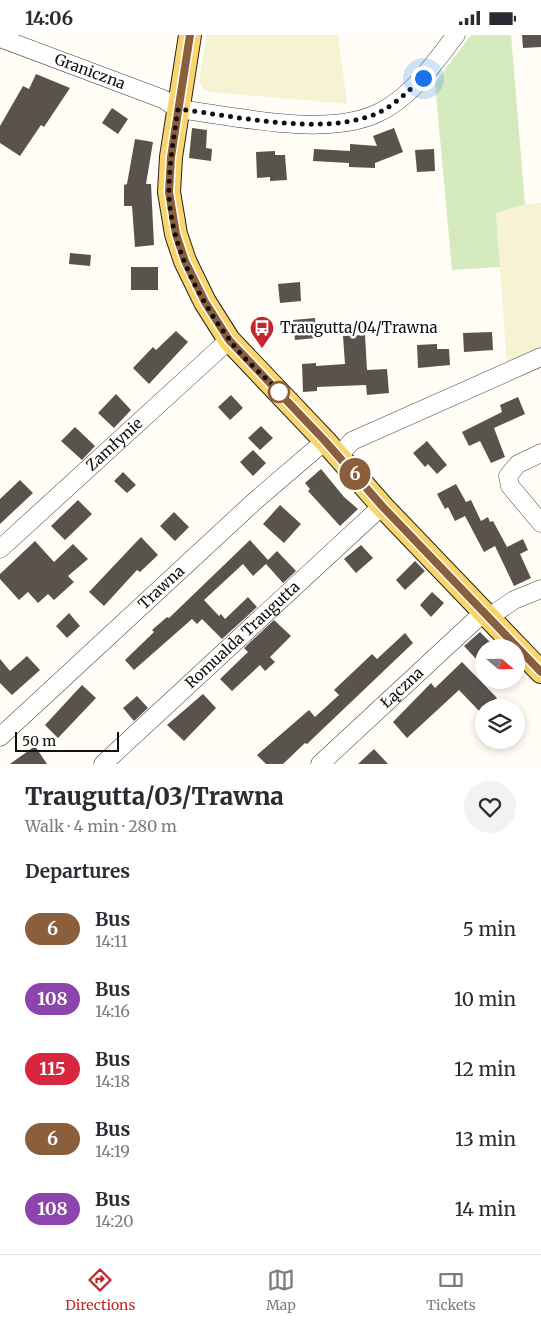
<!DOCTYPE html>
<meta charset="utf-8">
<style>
body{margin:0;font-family:Merriweather,serif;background:#f2f2f3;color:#2b2b33;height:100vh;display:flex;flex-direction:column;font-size:19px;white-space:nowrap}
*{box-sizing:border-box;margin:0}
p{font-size:16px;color:#7c7c81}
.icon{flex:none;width:28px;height:28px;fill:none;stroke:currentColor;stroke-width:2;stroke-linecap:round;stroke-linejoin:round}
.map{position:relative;height:729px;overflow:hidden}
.panel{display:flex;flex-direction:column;background:#fff;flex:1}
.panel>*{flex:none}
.badge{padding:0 10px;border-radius:16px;font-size:18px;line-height:32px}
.needle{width:32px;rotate:110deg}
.controls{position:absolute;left:475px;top:604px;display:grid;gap:10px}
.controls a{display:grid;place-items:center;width:50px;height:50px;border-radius:50%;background:#fff;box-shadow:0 2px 8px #0003;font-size:25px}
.scale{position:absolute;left:15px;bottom:12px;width:104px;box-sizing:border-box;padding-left:5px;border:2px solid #111;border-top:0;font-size:14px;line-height:18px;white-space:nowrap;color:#111;-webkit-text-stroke:4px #fff;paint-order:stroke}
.you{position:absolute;width:25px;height:25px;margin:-12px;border:4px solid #fff;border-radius:50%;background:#1a73e8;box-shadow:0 0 0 8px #1a73e833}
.map>.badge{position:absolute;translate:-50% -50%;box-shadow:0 0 0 2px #fff}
h2{padding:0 25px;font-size:19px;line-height:45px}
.round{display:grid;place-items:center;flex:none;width:52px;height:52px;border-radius:26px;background:#f2f2f3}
.overview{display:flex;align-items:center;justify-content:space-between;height:85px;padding:0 25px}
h1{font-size:24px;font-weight:800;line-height:38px}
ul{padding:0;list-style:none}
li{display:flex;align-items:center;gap:15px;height:70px;padding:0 25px}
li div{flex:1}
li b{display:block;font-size:19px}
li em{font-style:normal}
li .badge{min-width:55px;font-weight:700;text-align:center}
.status{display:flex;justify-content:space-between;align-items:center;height:35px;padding:0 25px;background:#fff;direction:ltr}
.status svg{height:14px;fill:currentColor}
.tabs{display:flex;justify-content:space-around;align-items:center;height:70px;border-top:1px solid #e1e1e2;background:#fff;font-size:14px;color:#7c7c81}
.tabs a{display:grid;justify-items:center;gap:2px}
.tabs .selected{color:#c4262e}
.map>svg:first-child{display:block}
</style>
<div class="status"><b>14:06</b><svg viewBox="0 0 49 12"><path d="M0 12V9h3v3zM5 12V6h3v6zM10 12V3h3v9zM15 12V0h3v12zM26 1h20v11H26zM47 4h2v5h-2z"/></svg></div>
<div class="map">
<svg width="541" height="729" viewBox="0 0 541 729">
<rect width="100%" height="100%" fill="#fffdf5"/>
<path fill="#f6f3d4" d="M207,0h131l9,69 -136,-12 -8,-3 -4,-9z
M541,168v148l-34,15 -11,-153 29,-9z"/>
<path fill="#d5ebbd" d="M471,0h40l14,169 -29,9 4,54 -48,3 -17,-187z"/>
<path fill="#5a524d" d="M522,0h19v12l-18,1z
M36,39l34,14 -26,39 -3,-2 -21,31 -20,-13v-17l23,-40 6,3z
M112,73l16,11 -10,15 -16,-11z
M192,93l15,2 -1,18 6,1 -1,12 -22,-3z
M394,93l9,24 -28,11v5l-26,-1v-4l-36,-2 1,-12 36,2v-7l27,2 -4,-10z
M135,104l18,3 -7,42h5l3,61 -19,2 -3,-41h-8v-21l3,-1z
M434,114l1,22 -18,1 -2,-22z
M275,116v4h10l2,25 -17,1v-4l-13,1 -1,-26z
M70,218l21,2 -1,11 -21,-2z
M131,232h27v23h-27z
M300,247l1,19 -21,2 -2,-19z
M315,283l1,20 -21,2 -2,-20z
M176,296l12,11 -39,42 -16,-16 20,-21 3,3z
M492,297l1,18 -29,2 -1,-19z
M365,300l2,35 20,-1 2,24 -22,2 -1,-10 -49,2v4l-14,1 -1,-28 14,-1v3l29,-2 -2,-28z
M437,309v5h12l1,16 -32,3 -1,-23z
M116,359l15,16 -17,18 -16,-15z
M231,360l12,13 -13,12 -12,-13z
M518,362l7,17 -31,14 11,29 -14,6 -11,-22 -11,5 -7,-14 40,-20 -2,-7z
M261,391l12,12 -13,12 -12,-12z
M75,392l20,19 -13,14 -21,-19z
M427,406l20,24 -10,9 -9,-10 -3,3 -12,-14z
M253,415l13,13 -13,13 -13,-14z
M321,434l23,28 14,12 -18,17 -32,-35 2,-2 -5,-6z
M123,437l13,13 -9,8 -13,-12z
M20,445l13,13 -33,31v-25z
M456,449l10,18 5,-2 10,21 7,-4 2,5 3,-1 14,26 16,-8 5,11 -8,4 11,24 -17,8 -19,-40 -11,6 -19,-36 -10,5 -7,-14 -3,2 -8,-15z
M78,465l14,14 -27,26 -14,-14z
M280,470l21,19 -17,19 -21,-19z
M174,477l15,15 -14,14 -15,-15z
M141,502l17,18 -18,17 -3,-2 -33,36 -15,-14z
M250,505l18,20 9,-9 19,20 -13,12 -17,-19 -13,12 -10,-12 -39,36 15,16 2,-2 4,5 23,-22 9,10 -35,32 -20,-20 -5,5 -5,-5 -58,51 -9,-10 29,-28 -2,-2 15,-13 2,1z
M35,506l19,21 19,-18 15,15 -20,17 6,6 -20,18 -6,-6 -10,9 -10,-11 -9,8 -19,-21v-5z
M361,510l12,13 -17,15 -12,-14z
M415,526l10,10 -20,19 -9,-10z
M432,557l12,11 -13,14 -11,-12z
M69,578l11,13 -13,12 -11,-12z
M274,585l17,16 -21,21 5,5 -10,9 -5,-6 -28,26 -12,-12 28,-27 -4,-4z
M480,597l15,15h-11v8l-6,6 -14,-15z
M405,598l8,10 -106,101 -2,-1 -22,21h-17l-9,-9 52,-45 6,7 24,-22 -5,-5 38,-36 5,5z
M27,621l13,14 -28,25 -12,-12v-24l10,12z
M462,627l35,36 -10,9h-3l-3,6 -22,-23 -52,48 -14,-16 38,-39 4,5z
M82,650l14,13 -38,40 -13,-13z
M203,659l13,14 -32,33 -17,-16z
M137,661l11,12 -14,13 -11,-13z
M35,711l12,18h-37z
M374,714l14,15h-30z"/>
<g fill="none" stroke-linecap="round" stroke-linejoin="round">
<defs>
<g id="minor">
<path id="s1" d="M0,3l163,61 15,10c57,7 148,29 200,4 34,-16 56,-50 78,-78"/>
<path d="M541,418l-23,11 -10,12 2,10 31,37"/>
<path d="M339,421l13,-15 189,-84"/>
<path id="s2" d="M0,514l229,-209"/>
<path d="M489,582l25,-17 27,-11"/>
<path id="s3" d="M0,702l256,-237 69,-59"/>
<path id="s4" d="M103,729l279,-258"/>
<path id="s5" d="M320,729l164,-152"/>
</g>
<path id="major" d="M190,0l-19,122 -2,35 7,42 9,27 20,41 24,38 96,101 57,65 159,166"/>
</defs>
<use href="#minor" stroke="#444" stroke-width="19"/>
<use href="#major" stroke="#222" stroke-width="24"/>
<use href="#minor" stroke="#fff" stroke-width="18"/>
<use href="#major" stroke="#f9d66b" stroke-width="22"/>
</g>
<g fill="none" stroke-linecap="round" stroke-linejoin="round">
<defs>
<path id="line" d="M190,0l-19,122 -2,35 7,42 9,27 20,41 24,38 96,101 57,65 159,166"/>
</defs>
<use href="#line" stroke="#fff" stroke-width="11"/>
<use href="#line" stroke="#8b5e3c" stroke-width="8"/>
<path stroke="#111" stroke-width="5" stroke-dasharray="0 9" d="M279,357l3,2c-18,-18 -39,-35 -53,-55 -31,-41 -59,-95 -60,-147 0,-28 5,-55 9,-83 58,7 146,28 200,4 17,-8 31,-23 45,-35"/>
</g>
<defs>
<symbol id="bus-pin" viewBox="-11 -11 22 30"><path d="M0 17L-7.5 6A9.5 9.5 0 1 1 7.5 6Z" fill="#c4262e" stroke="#fff"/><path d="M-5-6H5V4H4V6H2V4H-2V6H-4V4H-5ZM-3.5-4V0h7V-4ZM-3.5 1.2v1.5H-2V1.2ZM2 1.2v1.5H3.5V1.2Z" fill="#fff"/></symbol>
</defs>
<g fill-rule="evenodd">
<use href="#bus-pin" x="248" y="279" width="28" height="38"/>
</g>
<circle fill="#fff" stroke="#8b5e3c" stroke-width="2.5" cx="279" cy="357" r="10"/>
<g text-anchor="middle" stroke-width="5" stroke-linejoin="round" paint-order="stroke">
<g font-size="15" fill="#111" stroke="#fff">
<text dy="5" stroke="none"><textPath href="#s1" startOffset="96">Graniczna</textPath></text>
<text dy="5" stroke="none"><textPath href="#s2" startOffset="155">Zamłynie</textPath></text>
<text dy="5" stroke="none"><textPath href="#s3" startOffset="220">Trawna</textPath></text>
<text dy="5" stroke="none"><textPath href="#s4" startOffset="190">Romualda Traugutta</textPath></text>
<text dy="5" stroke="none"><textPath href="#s5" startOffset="112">Łączna</textPath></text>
</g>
<g font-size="15" fill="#111" stroke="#fff" text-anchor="start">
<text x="280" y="298">Traugutta/04/Trawna</text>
</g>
</g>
</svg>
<div class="controls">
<a><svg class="needle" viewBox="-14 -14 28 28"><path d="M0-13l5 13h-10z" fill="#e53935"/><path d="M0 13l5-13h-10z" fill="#7c7c81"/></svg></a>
<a><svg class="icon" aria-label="layers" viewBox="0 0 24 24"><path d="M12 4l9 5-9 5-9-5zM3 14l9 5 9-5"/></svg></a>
</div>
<div class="scale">50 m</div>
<div class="you" style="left:423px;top:43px"></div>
<b class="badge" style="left:355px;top:439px;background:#8b5e3c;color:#fff">6</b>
</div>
<section class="panel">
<div class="overview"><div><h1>Traugutta/03/Trawna</h1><p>Walk · 4 min · 280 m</p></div><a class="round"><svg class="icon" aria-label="heart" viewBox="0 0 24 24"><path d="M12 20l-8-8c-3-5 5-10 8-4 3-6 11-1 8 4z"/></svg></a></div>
<h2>Departures</h2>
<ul>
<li><span class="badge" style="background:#8b5e3c;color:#fff">6</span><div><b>Bus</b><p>14:11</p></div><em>5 min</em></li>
<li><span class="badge" style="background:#8e44ad;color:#fff">108</span><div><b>Bus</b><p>14:16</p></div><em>10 min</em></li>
<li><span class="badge" style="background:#d7263d;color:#fff">115</span><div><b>Bus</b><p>14:18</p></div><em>12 min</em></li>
<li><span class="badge" style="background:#8b5e3c;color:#fff">6</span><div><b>Bus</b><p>14:19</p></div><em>13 min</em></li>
<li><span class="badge" style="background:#8e44ad;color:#fff">108</span><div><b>Bus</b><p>14:20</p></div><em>14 min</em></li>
</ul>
</section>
<nav class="tabs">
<a class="selected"><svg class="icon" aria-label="directions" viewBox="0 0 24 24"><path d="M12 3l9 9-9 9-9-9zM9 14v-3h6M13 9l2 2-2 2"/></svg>Directions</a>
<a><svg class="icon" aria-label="map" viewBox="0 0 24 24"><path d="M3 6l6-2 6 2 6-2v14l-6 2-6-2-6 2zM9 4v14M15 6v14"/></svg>Map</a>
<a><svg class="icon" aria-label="tickets" viewBox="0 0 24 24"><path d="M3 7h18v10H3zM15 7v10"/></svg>Tickets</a>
</nav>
